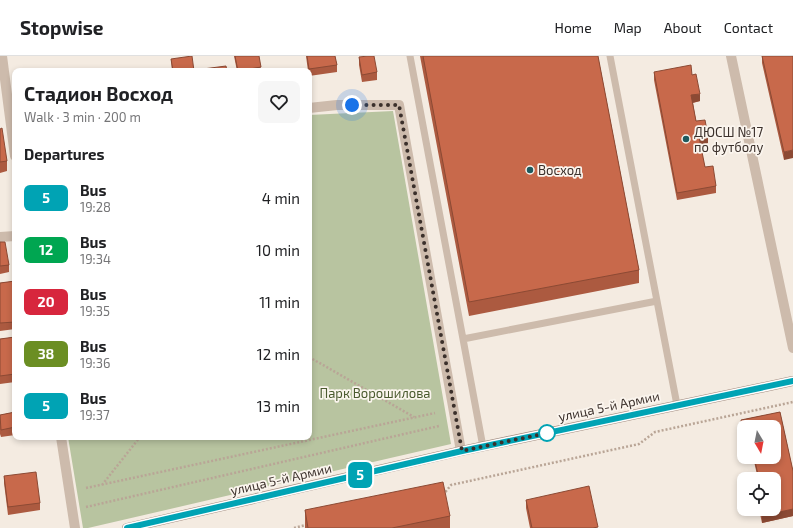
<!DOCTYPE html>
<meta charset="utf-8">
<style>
body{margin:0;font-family:"Exo 2",sans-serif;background:#f6f6f6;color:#202124;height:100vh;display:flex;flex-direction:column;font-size:15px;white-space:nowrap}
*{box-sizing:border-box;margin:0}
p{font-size:13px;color:#757577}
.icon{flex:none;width:22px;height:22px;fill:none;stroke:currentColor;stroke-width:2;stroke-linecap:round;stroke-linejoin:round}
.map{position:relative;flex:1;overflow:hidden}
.panel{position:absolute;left:12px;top:12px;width:300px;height:372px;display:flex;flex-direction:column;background:#fff;border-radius:8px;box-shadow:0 2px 6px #0003}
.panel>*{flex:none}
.badge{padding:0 8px;border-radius:6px;font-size:14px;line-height:26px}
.needle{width:26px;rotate:170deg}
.controls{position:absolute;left:737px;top:364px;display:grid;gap:8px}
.controls a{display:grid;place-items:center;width:44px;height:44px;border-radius:8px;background:#fff;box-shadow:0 2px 6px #0003;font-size:20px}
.you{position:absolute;width:20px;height:20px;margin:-10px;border:3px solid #fff;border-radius:50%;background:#1a73e8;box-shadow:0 0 0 6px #1a73e833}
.map>.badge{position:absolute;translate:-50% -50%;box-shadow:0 0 0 2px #fff}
h2{padding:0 12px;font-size:15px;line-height:36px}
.round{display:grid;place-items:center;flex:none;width:42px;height:42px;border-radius:8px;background:#f6f6f6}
.overview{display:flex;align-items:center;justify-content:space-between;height:68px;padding:0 12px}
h1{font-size:19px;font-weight:700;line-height:30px}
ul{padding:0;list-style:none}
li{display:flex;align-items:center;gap:12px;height:52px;padding:0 12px}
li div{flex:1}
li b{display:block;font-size:15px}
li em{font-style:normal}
li .badge{min-width:44px;font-weight:700;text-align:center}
header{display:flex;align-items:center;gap:24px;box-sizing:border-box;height:56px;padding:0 20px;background:#fff;border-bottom:1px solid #e0e0e0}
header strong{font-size:19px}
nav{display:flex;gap:22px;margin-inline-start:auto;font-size:14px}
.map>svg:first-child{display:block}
</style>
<header>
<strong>Stopwise</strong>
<nav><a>Home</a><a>Map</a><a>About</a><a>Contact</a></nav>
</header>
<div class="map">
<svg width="793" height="472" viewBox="0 0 793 472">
<rect width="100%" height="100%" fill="#f4ebe1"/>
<path fill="#b8c4a0" d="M393,55l58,333 -363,84h-5l-15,-91h241v-322z"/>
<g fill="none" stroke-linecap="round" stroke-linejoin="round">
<path stroke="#b9a596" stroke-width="2.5" stroke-dasharray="2 2" stroke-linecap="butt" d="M309,301l105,60
M102,429l38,-48
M86,432l349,-75
M443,439l8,-10 188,-41 16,-12 138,-30
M86,451l353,-81
M294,472l12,-3"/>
<path stroke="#cdbbac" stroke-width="7" d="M410,0l53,283
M610,0l47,245
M483,391l-20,-108 194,-38 20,104"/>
<path stroke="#cdbbac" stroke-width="10" d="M2,0l13,100
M731,0l62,292
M309,52l28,-3h62l62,346
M0,181l15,-1
M61,381l14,91"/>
<path stroke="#a18a7d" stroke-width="10" d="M127,472l334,-77 332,-70"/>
</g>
<path fill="#ac5a40" d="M234,0h25l2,15h-24z
M306,0h29l2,9v7l-28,4v-5h-1z
M420,0h178l41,214v13l-170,33z
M762,0h31l-9,104 -22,-97z
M359,1l18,15v8l-15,2 -3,-17z
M171,3l23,12h-22z
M654,16l38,3 8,26 -7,2 3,18 12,22 -8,2 5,22 11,19v7l-39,7 -23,-120z
M0,73l7,32v10l-7,2z
M0,186l9,23v7l-9,2z
M15,225v48l-15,2v-48z
M15,281v45l-15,2v-45z
M15,356v23l-14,2 -1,-3v-19z
M780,356l13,59v45l-31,7 -3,-14h15v-30h-16l-5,-22h21v-30h-30v16l-3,-16v-7z
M4,420l36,27v7l-32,5 -4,-32z
M526,444l72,28h-68l-4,-20z
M305,454l145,6v12h-145z"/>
<path fill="#8c4a34" d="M700,38v7l-9,2v-8z
M708,80v7l-9,2v-8z
M793,94v8l-9,2v-8z
M793,453v7l-31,7v-7z"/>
<path fill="#c8694b" stroke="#8c4a34" d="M192,0l2,15h-21l-2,-12z
M235,0h24l2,11 -23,4z
M307,0h28l2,9 -28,4z
M368,0h6l3,16 -15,3 -3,-18z
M423,0h175l41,214 -170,32z
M762,0h31v94l-9,2z
M691,9l1,10 4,-1 4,20 -9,1 5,26 9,-1 3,16 -9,1 6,30 8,-1 3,20 -39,7 -23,-121z
M226,10l1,5h-24v-2z
M2,72l5,33 -7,1v-33z
M0,186h5l4,23 -9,1z
M15,225v41l-15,1v-40z
M15,281v37l-15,2v-37z
M15,356v15l-14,3 -1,-15z
M780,356l13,59v38l-31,7 -2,-7h14v-30h-15l-5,-22h20v-30h-30v8l-3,-15z
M36,416l4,31 -32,4 -4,-31z
M443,426l7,34 -58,12h-84l-3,-18z
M589,430l9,41 -5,1h-61l-6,-28z"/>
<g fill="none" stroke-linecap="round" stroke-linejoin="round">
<defs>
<path id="line" d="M127,472l335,-77 331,-70"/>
</defs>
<use href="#line" stroke="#fff" stroke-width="9"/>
<use href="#line" stroke="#00a3b4" stroke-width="6"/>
<path stroke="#3b302b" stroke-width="4" stroke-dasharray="0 7.2" d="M352,49h47l63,346 85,-18"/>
</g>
<g fill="#1f5a5e" stroke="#fbf5ee" stroke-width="1.5">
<circle cx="686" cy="83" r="4"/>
<circle cx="530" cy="114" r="4"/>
</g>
<circle fill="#fff" stroke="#00a3b4" stroke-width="2" cx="547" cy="377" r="8"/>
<g text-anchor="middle" stroke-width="3.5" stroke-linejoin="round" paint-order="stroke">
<g font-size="13" fill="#3b302b" stroke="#fbf5ee" text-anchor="start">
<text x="694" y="81">ДЮСШ №17<tspan x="694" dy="15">по футболу</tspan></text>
<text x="538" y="119">Восход</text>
</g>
<g font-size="13" fill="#4a5a2e" stroke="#fbf5ee">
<text x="375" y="342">Парк Ворошилова</text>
</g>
<g font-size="13" fill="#3b302b" stroke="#fbf5ee">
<text transform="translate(609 350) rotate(-12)" y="5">улица 5-й Армии</text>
<text transform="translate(281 423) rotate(-13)" y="5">улица 5-й Армии</text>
</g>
</g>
</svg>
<div class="controls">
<a><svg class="needle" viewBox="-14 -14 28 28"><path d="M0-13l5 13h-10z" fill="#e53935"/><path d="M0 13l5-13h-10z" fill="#757577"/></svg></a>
<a><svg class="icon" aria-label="locate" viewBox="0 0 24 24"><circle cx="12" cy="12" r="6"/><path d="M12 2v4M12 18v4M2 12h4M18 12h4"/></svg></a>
</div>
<div class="you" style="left:352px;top:49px"></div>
<b class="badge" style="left:360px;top:419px;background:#00a3b4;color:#fff">5</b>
<section class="panel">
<div class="overview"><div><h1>Стадион Восход</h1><p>Walk · 3 min · 200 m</p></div><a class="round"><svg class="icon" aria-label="heart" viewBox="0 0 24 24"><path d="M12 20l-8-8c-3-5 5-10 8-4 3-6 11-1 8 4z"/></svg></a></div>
<h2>Departures</h2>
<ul>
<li><span class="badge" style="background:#00a3b4;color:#fff">5</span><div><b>Bus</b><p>19:28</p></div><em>4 min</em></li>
<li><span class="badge" style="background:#00a651;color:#fff">12</span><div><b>Bus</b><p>19:34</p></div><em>10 min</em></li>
<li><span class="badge" style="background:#d7263d;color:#fff">20</span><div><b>Bus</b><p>19:35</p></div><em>11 min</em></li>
<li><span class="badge" style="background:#6b8e23;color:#fff">38</span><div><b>Bus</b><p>19:36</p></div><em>12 min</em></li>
<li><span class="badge" style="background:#00a3b4;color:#fff">5</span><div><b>Bus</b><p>19:37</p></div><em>13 min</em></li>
</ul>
</section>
</div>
